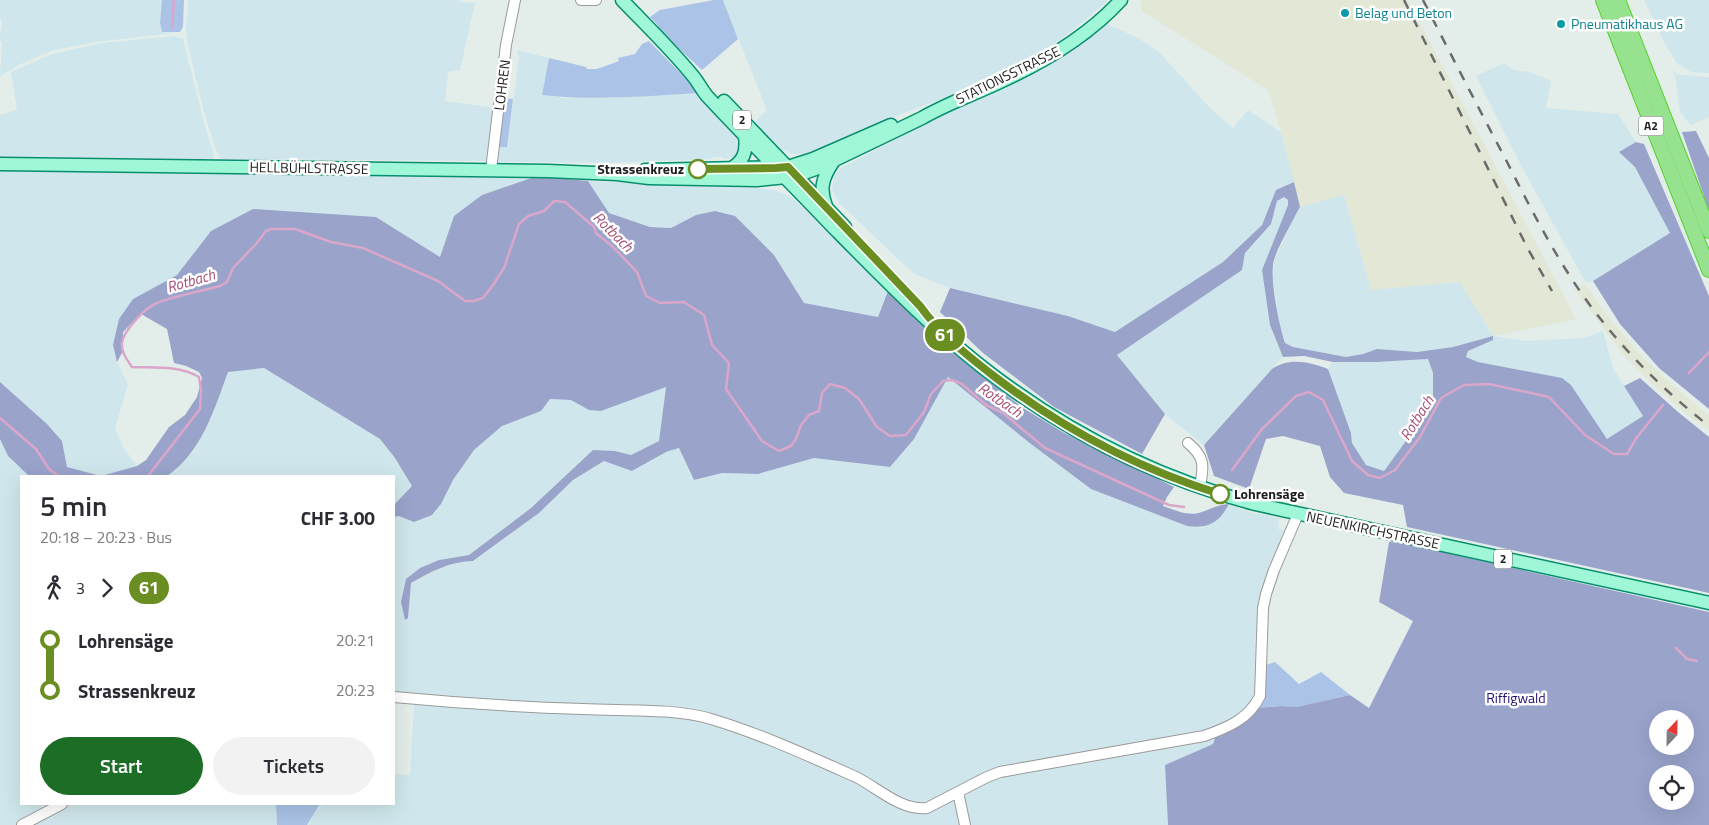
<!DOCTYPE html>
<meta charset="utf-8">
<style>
body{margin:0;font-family:"Titillium Web",sans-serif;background:#f2f2f3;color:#2b2b33;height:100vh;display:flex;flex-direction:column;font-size:19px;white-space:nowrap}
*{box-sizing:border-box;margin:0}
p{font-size:16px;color:#7c7c81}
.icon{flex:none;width:28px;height:28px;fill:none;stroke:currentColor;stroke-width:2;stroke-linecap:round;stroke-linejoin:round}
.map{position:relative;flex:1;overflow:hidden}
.panel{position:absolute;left:20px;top:475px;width:375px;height:330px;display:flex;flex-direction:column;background:#fff;border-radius:0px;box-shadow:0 5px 20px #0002}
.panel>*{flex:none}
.badge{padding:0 10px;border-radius:16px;font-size:18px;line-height:32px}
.needle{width:32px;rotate:22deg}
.buttons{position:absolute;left:1649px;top:710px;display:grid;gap:10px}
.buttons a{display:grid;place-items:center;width:45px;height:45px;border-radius:50%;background:#fff;box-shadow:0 5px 20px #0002;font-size:25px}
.map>.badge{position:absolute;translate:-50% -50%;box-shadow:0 0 0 2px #fff}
.legs{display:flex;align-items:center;gap:8px;height:55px;padding:0 20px;font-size:16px}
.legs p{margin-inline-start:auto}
.summary{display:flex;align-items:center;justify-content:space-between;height:85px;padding:0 20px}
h1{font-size:28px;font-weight:600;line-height:38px}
.cta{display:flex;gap:10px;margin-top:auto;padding:10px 20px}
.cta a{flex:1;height:58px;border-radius:30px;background:#1c6e27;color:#fff;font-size:20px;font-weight:600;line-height:58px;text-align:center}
.cta a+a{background:#f2f2f3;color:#2b2b33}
ul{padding:0 20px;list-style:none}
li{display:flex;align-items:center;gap:18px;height:50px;font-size:19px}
li i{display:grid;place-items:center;width:8px;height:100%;margin:0 6px;background:currentColor}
li i::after{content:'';width:12px;height:12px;margin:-6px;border:4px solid;border-radius:50%;background:#fff}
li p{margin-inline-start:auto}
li:first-child i{background:linear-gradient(#0000 50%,currentColor 0)}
li:last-child i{background:linear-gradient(currentColor 50%,#0000 0)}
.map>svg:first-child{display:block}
</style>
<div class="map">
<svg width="1709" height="825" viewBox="0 0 1709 825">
<rect width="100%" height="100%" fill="#e3eeeb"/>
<path fill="#e2e7d6" d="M1140,0h268l168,319 -83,17 -33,-54 -89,8 -27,-95 -44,12 -19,-75 -13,-42 -126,-79z
M1585,284l24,34 29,34 33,32 38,32v14l-23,-16 -36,-32 -28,-29 -48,-64z"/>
<path fill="#cfe7ec" d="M0,0h162l-2,23 2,9 11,1 -77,9 -42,8 -33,14 -21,12 2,-34 -2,-1v-6l2,-15 -2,-1z
M188,0h271v2l16,1 -15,67 -12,2 -3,29 51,7 -8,53 -267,-2 -6,-11 -11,-36 -16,-66 -2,-16z
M723,0h385l-22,20 -26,20 -30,19 -78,36 -72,27 -75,32h-14l-11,-6 -26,-26 13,-12z
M1644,0h65v73l-18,-1 -15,-10 -12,-20z
M1107,24l31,14 20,13 52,57 23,20 15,-18 33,22 13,50 -18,8 -14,35 -39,37 -108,70 -47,-16 -118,-28 -36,-14 -74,-70 -8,-14 2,-14 7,-8 88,-46 116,-54 31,-20z
M174,36l9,3 21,84 10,31 -1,5 -213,-2v-42l17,-5 -6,-38 41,-18 50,-11z
M517,50l32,8 -7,37 23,3h37l98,-5 41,46 -2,14 -8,5 -8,1v-2h-10l-1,2 -101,4 -112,-1 -2,-3v-12h10l12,-89z
M1504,63l10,7 16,2 21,9 -5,27 72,6 18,28 -16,10 15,15 36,66 -78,48 -7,2 -62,-112 -48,-95z
M1671,66l3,6 5,3 30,2v40l-18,8 -11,-13 -4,-31z
M0,169l537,7 -55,19 -42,62 -64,-40 -165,14 -34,44 -44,24 -20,46 4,17 11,22 -13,45 8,18 14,19 -36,10 -34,-9 -5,-26 -15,-17 -47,-42z
M588,181l170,7 19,3 12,5 10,8 89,87 -10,26 -74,-14 -30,-48 -78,-40 -25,13 -21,-1 -41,-14z
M1344,195l27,95 89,-8 33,54 33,5 58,-3 19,-7 10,37 30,48 -36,24 -36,-55 -93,-23 -12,-5 2,-6 25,-11v-3l-39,10 -37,5 -40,-3 -14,5 -17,3 -53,-10 -8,-4 -6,-18 -6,-48 1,-16 22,-47 4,-7z
M1283,197l5,3v5l-26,65 8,55 13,32 -79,88 -39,-31 -48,-59 125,-85 3,-17 26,-29 6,-23z
M1428,359l5,14v31l-49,67 -18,-6 -14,-22 -1,-10 -23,-64 5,-7h43z
M264,368l116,71 15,19 18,28 -19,19v-29h-227l26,-24 20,-38 15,-42z
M948,377l83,67 60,45 96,37 14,2 11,-4 14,-14 3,-6 20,8 30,6 -1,11 8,1 -22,57 2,2 -5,28 -2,70 -3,14 -8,11 -31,18 -16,5 -157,27 -2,4 128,-21 33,-7 14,-5 -4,11 -48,21 3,60h-859l5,-11 9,-10h71v-30l16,1 4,-70 3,-5 251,15 40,6 36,11 80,33 50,25 33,18 7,3 14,-1 -1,-3h-10l-7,-1 -51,-28 -88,-40 -62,-20 -19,-4 -39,-4 -83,-3 -174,-12v-178l5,-1 15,6 18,-7 9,-11 12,-24 21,-30 28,-24 39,-15 9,-12 21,1 18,10 12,1 65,-25 -7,55 -28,14 -16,-4 -22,-1 -62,58 -62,47 -30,5 -19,8 -14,11 -5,23 4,17 3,-1 3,-35 32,-16 21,-6h10l65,-48 34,-33 31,-19 29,10 33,-19 13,-4 15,32 28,-7 36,1 56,-16 76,9 24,-28z
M0,439l8,17 21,20h-8v328h38l-41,21h-18z
M65,804h211l1,21h-252z"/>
<path fill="#abc3e6" d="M162,0h22l-1,27 -3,5h-18l-2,-9z
M714,0h9l15,39 -36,31 -42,-39 -3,-7 -7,-7 10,-7z
M649,41l51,52c-53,3 -106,8 -158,2l7,-37 37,9 1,2h10l22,-8 -1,-3 17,-4 7,-10z
M503,98l10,1 -6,48h-10z
M1275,662l24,22 22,-12 29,23 -54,12 -15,-1 -24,2 6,-42z
M276,804h44l-13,21h-30z"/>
<path fill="#9aa4cb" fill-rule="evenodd" d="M1696,131l13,27v53l-27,-79z
M1636,142l8,2 65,152v113l-50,-41 -39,-44 -27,-43 77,-48 -35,-66 -16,-15z
M537,176l51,5 21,32 41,14 21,1 25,-13 19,-4 20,5 39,39 30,48 74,14 10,-26 38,36 13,15 84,66 43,26 108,53 -7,10 -4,9c12,4 26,11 39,6 10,-4 16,-7 27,-8 -10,19 -21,25 -42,22l-96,-37 -60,-45 -83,-67 -34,62 -24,28 -76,-9 -56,16 -36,-1 -28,7 -15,-32 -13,4 -34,19 -28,-10 -31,19 -34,33 -66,48c-22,0 -43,11 -62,22l-3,35 -3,2 -4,-18 5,-23 14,-11 19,-8 30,-5 62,-47 62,-58 22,1 16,4 28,-14 7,-54 -65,24 -12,-1 -18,-10 -21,-1 -9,12 -39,15 -28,24 -21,30 -12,24 -9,11 -18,7 -15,-6 -5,1v-12l18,-19 -17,-28 -15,-19 -116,-71 -36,4c-14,38 -26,80 -61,104h-138l-21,-20 -8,-17v-57l47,42 15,17 5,26 34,9 36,-10 9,-6 23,-33 16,-12 12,-18 5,-19 -3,-6 -13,-6 -12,-3 -7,-34 -26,-15 -18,18v19l-6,11 -4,-17 6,-26 14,-20 44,-24 34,-44 42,-22 123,8 64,40 14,-41 28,-21z
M1294,182l6,25 -4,7c-7,15 -17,30 -22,46 -5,17 5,65 11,83l8,4 53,10 17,-3 14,-5 40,3 36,-5 40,-11v4l-25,11 -2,6 12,5 84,16 9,7 36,54 36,-23 -19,-30 16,-8 38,34 31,25v156l-302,-66 -4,-22 -59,-12 -14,-16 -10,-31 -37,-10 -17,3 -17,50 -35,-13 -10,-31 68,-76c16,-12 39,-7 56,0l23,64 1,10 14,22 18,6 49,-67v-31l-5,-14 -52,3h-43l-29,-6 -21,1 -13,-32 -8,-55 26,-65v-5l-4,-3 -7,4 -6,23 -26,29 -3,17 -125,85 48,59 -23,40 -88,-47 -71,-54 -43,-41 10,-24 118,28 47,16 108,-70 39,-37 14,-35z
M1389,542l13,1 307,69v213h-541l-3,-60 48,-21 4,-11 40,-25 24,-2 15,1 54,-12 19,13 44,-87 -34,-19zM1658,719h27v27h-27zM1658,774h27v27h-27z"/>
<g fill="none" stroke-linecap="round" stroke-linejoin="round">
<path stroke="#daa6ca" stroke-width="2.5" d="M172,28l2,-28
M1689,373l20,-21
M0,418l36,31 13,20 9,7
M1232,470l30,-41 34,-33 13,-4 14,8 29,61 16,14 12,3 15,-8 25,-33 21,-39 23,-13 25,-1 60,13 36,38 29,19h13l10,-17 26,-32
M148,476l52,-67 1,-19 -2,-13c-19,-12 -46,-9 -67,-10 -5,-7 -11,-15 -10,-24 1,-12 24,-36 35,-40 20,-8 42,-11 63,-17l7,-4 6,-14 23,-24 10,-13 5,-2h24l36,13 32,6 75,33 27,20h9l9,-3 10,-13 11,-17 15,-44 9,-8 16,-5 10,-10 11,1 29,25 2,6 16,13 25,26 9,24 14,7 24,-1 20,13 8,30 17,18 -3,26 36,52 17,10 12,-5 5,-7 5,-14 8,-10 10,-4 3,-18 8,-9 15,4 14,11 18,28 13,9 16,-1 18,-23 7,-18 12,-13 9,-1 10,4 24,21 17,8 42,35 124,57 15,2
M1676,648l11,11 10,2"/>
<defs>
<path id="minor" d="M581,0h15
M491,170l15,-125 9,-45
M1188,443c17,14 16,23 12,43
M394,697c63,6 126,10 189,12 40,2 91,-1 128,10 50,15 98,37 145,58 22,11 45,34 71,31l60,-31 13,-5 204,-36c23,-8 45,-17 56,-40l3,-88 3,-14 8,-24 24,-56
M958,792l7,33
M22,825l40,-21"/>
<path id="major" d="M622,0c24,25 49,49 71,76 5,6 9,14 14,20 41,44 84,87 126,131 56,57 114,117 180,163 73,52 155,91 242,114l454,99
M724,101l121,126
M0,164l548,7 69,3 32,4 108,2 39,-4 22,-8 104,-50c26,-15 53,-24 80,-37 44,-20 86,-45 119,-81
M730,169c14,-8 17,-17 15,-33
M645,170l143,-3 25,-8 78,-34
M826,206c-7,-18 -3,-29 7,-44"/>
<path id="highway" d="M1603,0l106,270
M1618,0l91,231"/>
</defs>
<use href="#minor" stroke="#9a9a9a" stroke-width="12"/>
<use href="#major" stroke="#078f6d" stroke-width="15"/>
<use href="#highway" stroke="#57d02c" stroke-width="16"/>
<use href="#minor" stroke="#fff" stroke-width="10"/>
<use href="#major" stroke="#9ff7d8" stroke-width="12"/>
<use href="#highway" stroke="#97e28e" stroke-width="14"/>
<path stroke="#6b6b6b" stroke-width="2.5" stroke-dasharray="10 10" stroke-linecap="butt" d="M1404,0l124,249 24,42
M1423,0c27,53 54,105 82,158 28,55 56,111 94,159 32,41 69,77 110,109"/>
</g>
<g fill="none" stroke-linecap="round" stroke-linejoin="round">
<defs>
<path id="line-1" d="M698,169l78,-1 12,-1 132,139c20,28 48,50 75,71 67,51 144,92 225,117"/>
</defs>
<use href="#line-1" stroke="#fff" stroke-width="11"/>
<use href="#line-1" stroke="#6b8e23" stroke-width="8"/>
</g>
<g fill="#0f9aa8" stroke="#fff" stroke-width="2">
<circle cx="1345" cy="13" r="5"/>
<circle cx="1561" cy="24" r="5"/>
</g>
<g fill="#fff" stroke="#6b8e23" stroke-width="2.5">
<circle cx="698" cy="169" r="9"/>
<circle cx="1220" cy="494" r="9"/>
</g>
<g text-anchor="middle" stroke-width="5" stroke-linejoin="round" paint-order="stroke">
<g fill="#fff" stroke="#616161" stroke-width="1">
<rect x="733" y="110.5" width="18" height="19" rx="4"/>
<rect x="1638.5" y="116.5" width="25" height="19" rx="4"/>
<rect x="1494" y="549.5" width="18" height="19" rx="4"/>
</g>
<g font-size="12" font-weight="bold" fill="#1d1d1d">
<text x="742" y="124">2</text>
<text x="1651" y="130">A2</text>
<text x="1503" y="563">2</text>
</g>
<g font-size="14" fill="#0d838f" stroke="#fff" text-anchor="start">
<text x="1355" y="18">Belag und Beton</text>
<text x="1571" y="29">Pneumatikhaus AG</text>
</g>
<g font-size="14" fill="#1d1d1d" stroke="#fff">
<text transform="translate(1008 75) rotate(-26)" y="5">STATIONSSTRASSE</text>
<text transform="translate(502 85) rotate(-83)" y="5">LOHREN</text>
<text transform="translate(309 168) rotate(1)" y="5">HELLBÜHLSTRASSE</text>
<text transform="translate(1373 530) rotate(12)" y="5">NEUENKIRCHSTRASSE</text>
</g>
<g font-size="14" font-weight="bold" fill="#1d1d1d" stroke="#fff" text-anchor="end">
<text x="684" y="174">Strassenkreuz</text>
<text x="1234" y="499" text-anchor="start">Lohrensäge</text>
</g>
<g font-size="14" fill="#211176" stroke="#fff">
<text x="1516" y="703">Riffigwald</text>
</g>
<g font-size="15" font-style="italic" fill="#a84e74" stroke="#fff">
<text transform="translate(613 232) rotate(45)" y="5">Rotbach</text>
<text transform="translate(191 281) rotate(-16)" y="5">Rotbach</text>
<text transform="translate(1000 400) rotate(34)" y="5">Rotbach</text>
<text transform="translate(1417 418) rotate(-58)" y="5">Rotbach</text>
</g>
</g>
</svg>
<div class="buttons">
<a><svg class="needle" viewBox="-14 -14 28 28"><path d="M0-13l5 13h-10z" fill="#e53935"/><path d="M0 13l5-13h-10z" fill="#7c7c81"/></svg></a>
<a><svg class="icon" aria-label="locate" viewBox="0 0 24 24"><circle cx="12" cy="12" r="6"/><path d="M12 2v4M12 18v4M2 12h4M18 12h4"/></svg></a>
</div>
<b class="badge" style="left:945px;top:335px;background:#6b8e23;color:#fff">61</b>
<section class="panel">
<div class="summary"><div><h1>5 min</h1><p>20:18 – 20:23 · Bus</p></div><b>CHF 3.00</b></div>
<div class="legs"><svg class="icon" aria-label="walk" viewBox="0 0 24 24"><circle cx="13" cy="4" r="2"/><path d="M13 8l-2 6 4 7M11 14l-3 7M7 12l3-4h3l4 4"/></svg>3<svg class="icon" aria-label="forward" viewBox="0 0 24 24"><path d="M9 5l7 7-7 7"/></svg><b class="badge" style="background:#6b8e23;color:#fff">61</b></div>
<ul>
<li><i style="color:#6b8e23"></i><b>Lohrensäge</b><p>20:21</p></li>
<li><i style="color:#6b8e23"></i><b>Strassenkreuz</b><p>20:23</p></li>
</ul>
<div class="cta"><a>Start</a><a>Tickets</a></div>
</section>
</div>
